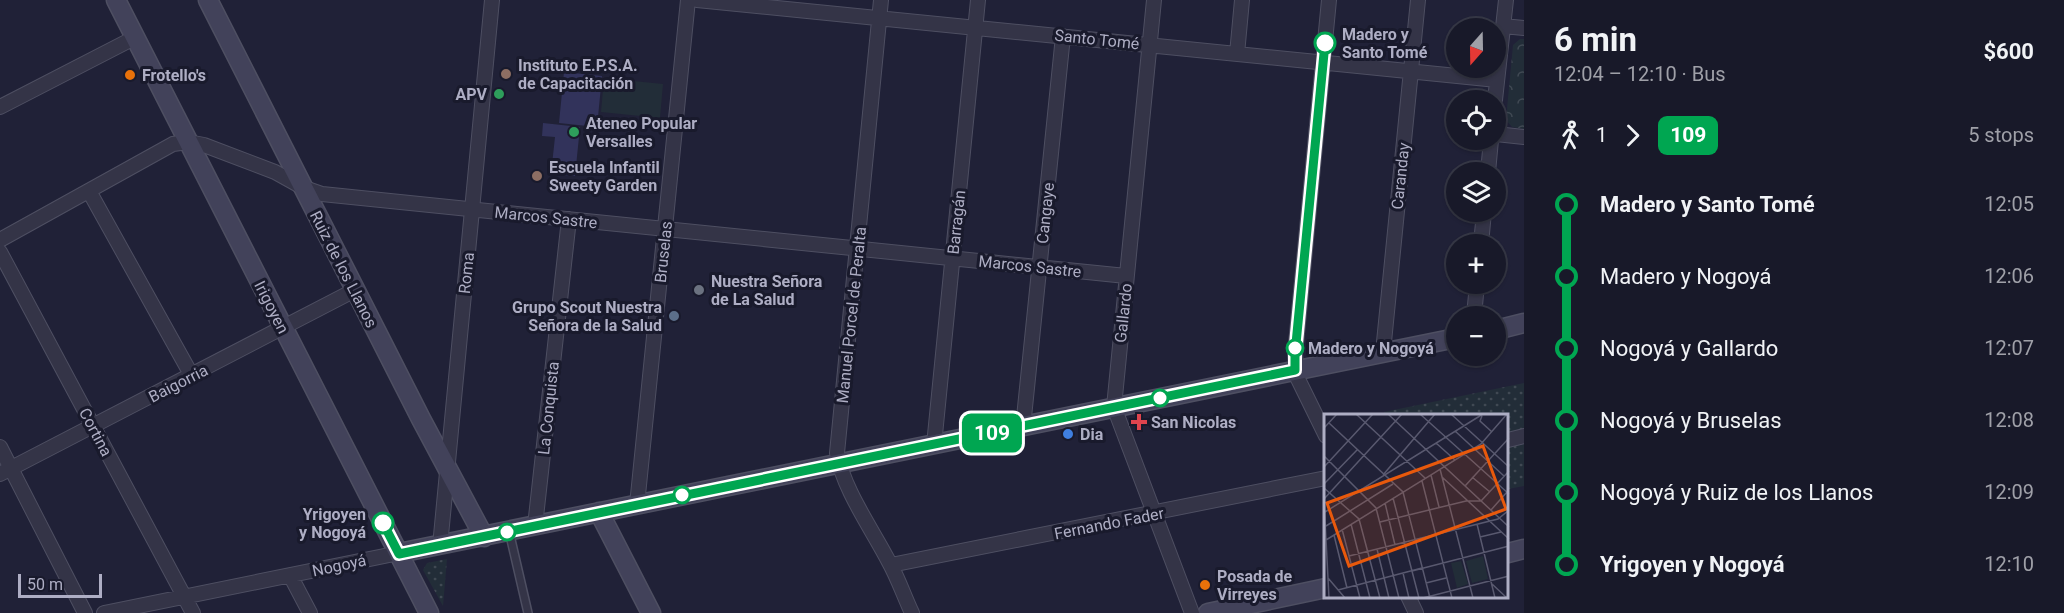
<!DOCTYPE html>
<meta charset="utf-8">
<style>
body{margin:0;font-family:Roboto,sans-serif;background:#252635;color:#f1f3f6;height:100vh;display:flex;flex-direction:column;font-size:22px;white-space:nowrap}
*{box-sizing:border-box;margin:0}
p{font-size:20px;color:#9fa0a8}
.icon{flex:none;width:33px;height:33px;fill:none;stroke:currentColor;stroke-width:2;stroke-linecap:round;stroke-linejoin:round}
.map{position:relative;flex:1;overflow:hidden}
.drawer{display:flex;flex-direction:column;background:#181929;width:540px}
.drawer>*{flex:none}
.badge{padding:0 12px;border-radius:9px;font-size:21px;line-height:39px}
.needle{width:39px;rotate:200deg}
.tools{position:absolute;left:1446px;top:18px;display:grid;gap:12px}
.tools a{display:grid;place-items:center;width:60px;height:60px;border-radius:50%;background:#181929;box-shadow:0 2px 4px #0004,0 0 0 2px #363846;font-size:30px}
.scale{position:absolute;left:18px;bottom:15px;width:84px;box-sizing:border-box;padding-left:6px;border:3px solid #aeaec4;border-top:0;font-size:16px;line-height:21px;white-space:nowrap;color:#aeaec4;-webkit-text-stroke:4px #191a2c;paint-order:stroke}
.map>.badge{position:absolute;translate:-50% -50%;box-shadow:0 0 0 3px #fff}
.legs{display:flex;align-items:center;gap:9px;height:66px;padding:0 30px;font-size:20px}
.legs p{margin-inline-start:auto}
.overview{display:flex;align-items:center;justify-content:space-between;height:102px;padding:0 30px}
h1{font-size:33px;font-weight:700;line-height:45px}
ul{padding:0 30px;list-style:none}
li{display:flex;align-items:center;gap:21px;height:72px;font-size:22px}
li i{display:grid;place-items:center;width:9px;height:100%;margin:0 8px;background:currentColor}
li i::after{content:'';width:15px;height:15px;margin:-8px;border:4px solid;border-radius:50%;background:#181929}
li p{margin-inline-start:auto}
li:first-child i{background:linear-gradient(#0000 50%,currentColor 0)}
li:last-child i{background:linear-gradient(currentColor 50%,#0000 0)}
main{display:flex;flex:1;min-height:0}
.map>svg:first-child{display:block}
</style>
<main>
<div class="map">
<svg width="1524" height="613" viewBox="0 0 1524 613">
<defs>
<pattern id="grass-dots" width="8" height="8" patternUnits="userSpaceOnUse" patternTransform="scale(1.5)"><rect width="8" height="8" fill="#222d38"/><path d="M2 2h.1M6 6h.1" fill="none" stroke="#404953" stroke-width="1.8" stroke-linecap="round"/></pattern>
<pattern id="forest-crowns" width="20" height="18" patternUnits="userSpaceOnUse" patternTransform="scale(1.5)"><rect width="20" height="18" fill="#222d38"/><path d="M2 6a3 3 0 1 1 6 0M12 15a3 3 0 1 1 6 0" fill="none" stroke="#404953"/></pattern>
</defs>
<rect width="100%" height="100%" fill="#202137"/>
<path fill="url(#grass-dots)" d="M1524,383v103l-16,3v-74h-124v-3z
M447,559l-4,47 -20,-36 4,-7z"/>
<path fill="url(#forest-crowns)" d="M1520,39h4v90l-12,-2 -6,-7 7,-75z"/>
<path fill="#222d38" d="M604,78l59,6 -3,34 -59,-6z"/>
<path fill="#32335b" d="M564,72l38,4 -5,51 -38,-4z
M543,123l37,4 -5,49 -24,-2 4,-37 -13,-1z"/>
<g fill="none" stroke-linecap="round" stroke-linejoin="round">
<defs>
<path id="lane" d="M509,531l19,82"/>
<path id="street" d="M697,0l800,80
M881,0l-44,453c6,36 35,76 52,109 9,16 15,34 23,51
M1154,0l-40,407 78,206
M1503,26l21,2
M1237,54l5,-54
M1495,100l11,-100
M0,107l134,-69
M1496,134l28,3
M1488,172l3,-32
M89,191l103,185
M0,240l173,-96 15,-2 16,3 71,27 27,15 20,7 804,82
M1481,244l3,-32
M0,252l193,361
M1474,316l3,-32
M1383,352l35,-352
M1023,427l40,-391
M1326,436l-29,-59 -2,-23 34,-354
M1508,440l16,-4
M934,445l44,-445
M0,447l85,166
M0,474l355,-184
M637,505l51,-505
M535,526l34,-307
M440,546l52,-546
M891,565l435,-87
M290,575l20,38
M1408,596l8,17
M104,613l295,-60"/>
<path id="secondary" d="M116,0l313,613
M208,0l213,419 63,118
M1496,330l28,-7
M599,512l52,101
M399,553l1057,-215
M1508,553l16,-4
M1208,613l118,-25"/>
</defs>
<use href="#lane" stroke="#4e4f62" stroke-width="10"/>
<use href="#street" stroke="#4e4f62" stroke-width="16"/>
<use href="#secondary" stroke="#4e4f62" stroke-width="21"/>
<use href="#lane" stroke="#343447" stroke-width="7"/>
<use href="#street" stroke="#343447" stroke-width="14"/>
<use href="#secondary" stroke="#42425a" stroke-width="18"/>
</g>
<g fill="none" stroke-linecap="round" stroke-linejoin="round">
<defs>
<path id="line-1" d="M383,523l16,31 896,-184v-16l30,-311"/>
</defs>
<use href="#line-1" stroke="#fff" stroke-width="14"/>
<use href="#line-1" stroke="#00a651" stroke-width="9"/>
</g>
<g fill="#fff" stroke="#00a651" stroke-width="3">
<circle cx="1325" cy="43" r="10"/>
<circle cx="1295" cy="348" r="8"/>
<circle cx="1160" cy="398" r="8"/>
<circle cx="682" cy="495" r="8"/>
<circle cx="383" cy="523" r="10"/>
<circle cx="507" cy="532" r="8"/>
</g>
<g fill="#8d6e63" stroke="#191a2c" stroke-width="2">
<circle cx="506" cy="74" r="6"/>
<circle cx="537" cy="176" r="6"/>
</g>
<g fill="#e8710a" stroke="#191a2c" stroke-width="2">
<circle cx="130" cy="75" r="6"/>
<circle cx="1205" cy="585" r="6"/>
</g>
<g fill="#2e9e5b" stroke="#191a2c" stroke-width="2">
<circle cx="499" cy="94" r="6"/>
<circle cx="574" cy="132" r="6"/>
</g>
<circle fill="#6b7280" stroke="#191a2c" stroke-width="2" cx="699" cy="290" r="6"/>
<circle fill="#5c6f8a" stroke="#191a2c" stroke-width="2" cx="674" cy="316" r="6"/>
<path fill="#e0444e" stroke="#191a2c" stroke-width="2" d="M1136 413h6v6h6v6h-6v6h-6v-6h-6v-6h6z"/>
<circle fill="#3f7fe0" stroke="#191a2c" stroke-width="2" cx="1068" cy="434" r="6"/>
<g text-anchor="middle" stroke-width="6" stroke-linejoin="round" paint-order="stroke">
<g font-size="16" font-weight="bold" fill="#aeaec4" stroke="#191a2c" text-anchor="start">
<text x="1342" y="40">Madero y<tspan x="1342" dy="18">Santo Tomé</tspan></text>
<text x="1308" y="354">Madero y Nogoyá</text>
<text x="366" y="520" text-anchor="end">Yrigoyen<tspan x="366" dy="18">y Nogoyá</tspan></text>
</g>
<g font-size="16" fill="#aeaec4" stroke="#191a2c">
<text transform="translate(1097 39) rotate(6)" y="6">Santo Tomé</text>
<text transform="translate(1400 176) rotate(-84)" y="6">Caranday</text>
<text transform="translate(1045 213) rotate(-84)" y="6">Cangaye</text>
<text transform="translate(546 217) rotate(6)" y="6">Marcos Sastre</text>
<text transform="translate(956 222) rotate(-84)" y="6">Barragán</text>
<text transform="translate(663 252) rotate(-84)" y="6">Bruselas</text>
<text transform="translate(1030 266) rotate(6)" y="6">Marcos Sastre</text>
<text transform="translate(344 269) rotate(63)" y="6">Ruiz de los Llanos</text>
<text transform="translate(466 273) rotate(-84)" y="6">Roma</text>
<text transform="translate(272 307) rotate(63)" y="6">Irigoyen</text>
<text transform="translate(1123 313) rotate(-84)" y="6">Gallardo</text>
<text transform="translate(851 315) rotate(-84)" y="6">Manuel Porcel de Peralta</text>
<text transform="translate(178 383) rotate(-27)" y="6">Baigorria</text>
<text transform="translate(548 408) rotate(-84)" y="6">La Conquista</text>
<text transform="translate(96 432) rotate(62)" y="6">Cortina</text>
<text transform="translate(1109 523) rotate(-11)" y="6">Fernando Fader</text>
<text transform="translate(339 565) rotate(-12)" y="6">Nogoyá</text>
</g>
<g font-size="16" font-weight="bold" fill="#aeaec4" stroke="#191a2c" text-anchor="start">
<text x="518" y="71">Instituto E.P.S.A.<tspan x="518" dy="18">de Capacitación</tspan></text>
<text x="142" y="81">Frotello's</text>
<text x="487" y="100" text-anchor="end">APV</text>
<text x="586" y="129">Ateneo Popular<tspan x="586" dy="18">Versalles</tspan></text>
<text x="549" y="173">Escuela Infantil<tspan x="549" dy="18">Sweety Garden</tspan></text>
<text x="711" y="287">Nuestra Señora<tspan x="711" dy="18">de La Salud</tspan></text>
<text x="662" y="313" text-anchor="end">Grupo Scout Nuestra<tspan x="662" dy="18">Señora de la Salud</tspan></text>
<text x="1151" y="428">San Nicolas</text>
<text x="1080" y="440">Dia</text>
<text x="1217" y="582">Posada de<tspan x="1217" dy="18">Virreyes</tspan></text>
</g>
</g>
<g transform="translate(1324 414)">
<rect width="184" height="184" fill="#202137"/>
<path d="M159,142l5,23 -16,4 -6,-22zM137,147l7,23 -11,4 -6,-25z" fill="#222d38"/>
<path fill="none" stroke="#59596f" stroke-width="1.5" d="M32,0l69,64M64,0l121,113M96,0l89,80M127,0l58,53M158,2l-2,5 12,11M5,9l74,69 27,106M0,14l13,-14M131,17l49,45M112,29l19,17M0,42l52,52 23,90M0,53l49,-53M116,55l33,129M59,61l52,-61M107,61l8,32M118,63l67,62M148,63l18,15M98,67l30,117M0,70l33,-34M141,72l44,-48M0,74l35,31 21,79M69,84l26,100M0,85l78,-85M0,86l5,98M61,89l10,42M167,96l16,-18M1,98l158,-98M56,108l86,-21h15l28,-30M27,110l19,74M153,110l18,74M2,112l67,-42M18,115l18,69M10,121l13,53M156,123l21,-5M2,126l155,-96 26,-30M53,135l12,49M25,142l149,-37 11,-9M88,157l97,-25M79,159l6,25M4,164l17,20M102,169l20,-5M168,170l15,14M14,176l84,-22M99,184l86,-22"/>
<path fill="#e8590c" fill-opacity="0.15" stroke="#e8590c" stroke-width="3" d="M159,32l23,63 -157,57 -22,-63z"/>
<rect width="184" height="184" fill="none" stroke="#aeaec4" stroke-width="3"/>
</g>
</svg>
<div class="tools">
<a><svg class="needle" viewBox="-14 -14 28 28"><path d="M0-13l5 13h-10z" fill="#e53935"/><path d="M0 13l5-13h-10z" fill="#9fa0a8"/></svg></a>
<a><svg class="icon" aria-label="locate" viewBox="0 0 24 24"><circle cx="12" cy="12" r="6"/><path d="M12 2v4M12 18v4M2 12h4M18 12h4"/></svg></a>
<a><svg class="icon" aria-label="layers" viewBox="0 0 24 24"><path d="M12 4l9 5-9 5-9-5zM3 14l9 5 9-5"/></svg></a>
<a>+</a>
<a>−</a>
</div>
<div class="scale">50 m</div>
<b class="badge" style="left:992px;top:433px;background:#00a651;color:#fff">109</b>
</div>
<section class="drawer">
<div class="overview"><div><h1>6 min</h1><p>12:04 – 12:10 · Bus</p></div><b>$600</b></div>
<div class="legs"><svg class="icon" aria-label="walk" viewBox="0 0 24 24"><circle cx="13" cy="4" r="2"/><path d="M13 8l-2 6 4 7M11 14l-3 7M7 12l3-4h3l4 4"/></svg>1<svg class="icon" aria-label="forward" viewBox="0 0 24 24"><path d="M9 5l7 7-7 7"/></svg><b class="badge" style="background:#00a651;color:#fff">109</b><p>5 stops</p></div>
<ul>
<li><i style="color:#00a651"></i><b>Madero y Santo Tomé</b><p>12:05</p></li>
<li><i style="color:#00a651"></i><span>Madero y Nogoyá</span><p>12:06</p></li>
<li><i style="color:#00a651"></i><span>Nogoyá y Gallardo</span><p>12:07</p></li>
<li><i style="color:#00a651"></i><span>Nogoyá y Bruselas</span><p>12:08</p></li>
<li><i style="color:#00a651"></i><span>Nogoyá y Ruiz de los Llanos</span><p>12:09</p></li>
<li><i style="color:#00a651"></i><b>Yrigoyen y Nogoyá</b><p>12:10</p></li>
</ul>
</section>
</main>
